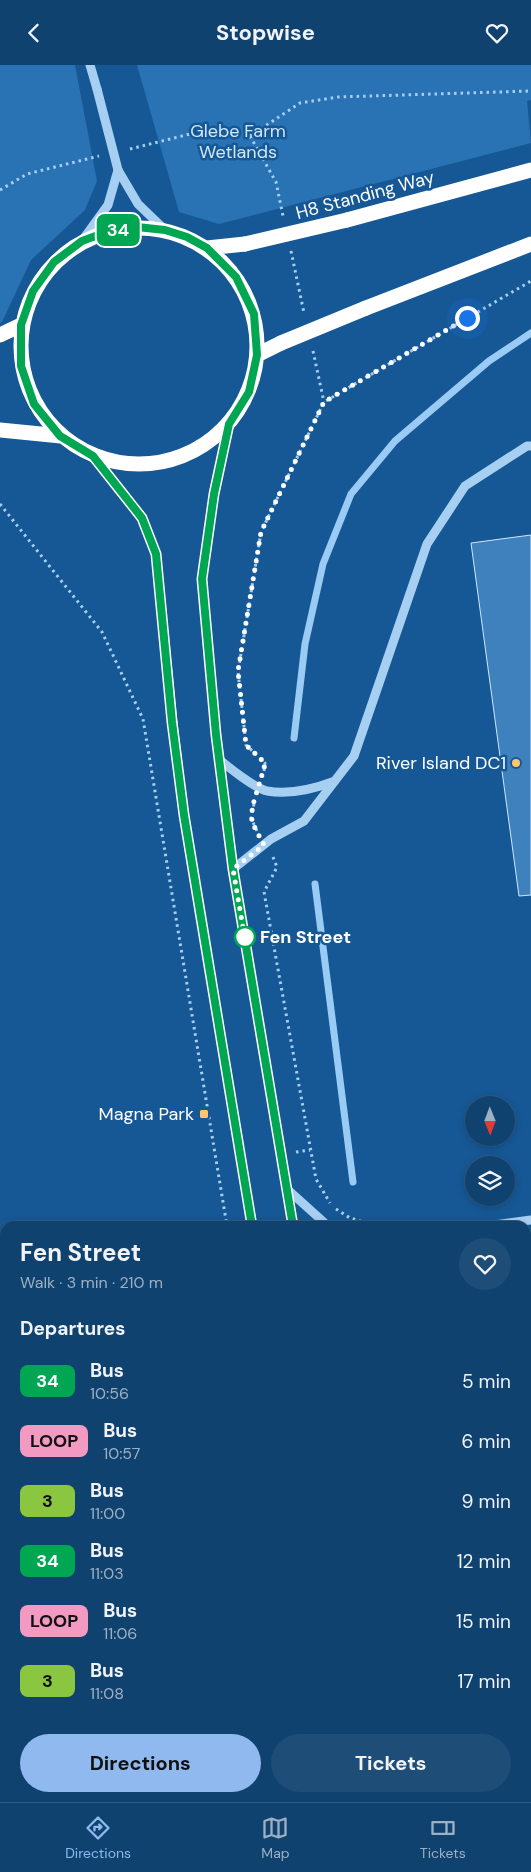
<!DOCTYPE html>
<meta charset="utf-8">
<style>
body{margin:0;font-family:"DM Sans",sans-serif;background:#1e4d78;color:#f1f3f6;height:100vh;display:flex;flex-direction:column;font-size:19px;white-space:nowrap}
*{box-sizing:border-box;margin:0}
p{font-size:16px;color:#9cb0c3}
.icon{flex:none;width:28px;height:28px;fill:none;stroke:currentColor;stroke-width:2;stroke-linecap:round;stroke-linejoin:round}
.map{position:relative;flex:1;overflow:hidden}
.side{position:absolute;left:0px;top:1156px;width:531px;height:581px;display:flex;flex-direction:column;background:#104270;border-radius:15px 15px 0 0;box-shadow:0 2px 8px #0003,0 0 0 1px #305b83}
.side>*{flex:none}
.badge{padding:0 10px;border-radius:8px;font-size:18px;line-height:32px}
.needle{width:32px;rotate:179deg}
.controls{position:absolute;left:465px;top:1031px;display:grid;gap:10px}
.controls a{display:grid;place-items:center;width:50px;height:50px;border-radius:50%;background:#104270;box-shadow:0 2px 8px #0003,0 0 0 1px #305b83;font-size:25px}
.you{position:absolute;width:25px;height:25px;margin:-12px;border:4px solid #fff;border-radius:50%;background:#1a73e8;box-shadow:0 0 0 8px #1a73e833}
.map>.badge{position:absolute;translate:-50% -50%;box-shadow:0 0 0 2px #fff}
h2{padding:0 20px;font-size:19px;line-height:45px}
.round{display:grid;place-items:center;flex:none;width:52px;height:52px;border-radius:26px;background:#1e4d78}
.headline{display:flex;align-items:center;justify-content:space-between;height:85px;padding:0 20px}
h1{font-size:24px;font-weight:700;line-height:38px}
.button{display:flex;gap:10px;margin-top:auto;padding:10px 20px}
.button a{flex:1;height:58px;border-radius:30px;background:#90b9f0;color:#111;font-size:20px;font-weight:700;line-height:58px;text-align:center}
.button a+a{background:#1e4d78;color:#f1f3f6}
ul{padding:0;list-style:none}
li{display:flex;align-items:center;gap:15px;height:60px;padding:0 20px}
li div{flex:1}
li b{display:block;font-size:19px}
li em{font-style:normal}
li .badge{min-width:55px;font-weight:700;text-align:center}
header{display:flex;justify-content:space-between;align-items:center;height:65px;padding:0 20px;background:#104270;font-size:22px;font-weight:700}
.dock{display:flex;justify-content:space-around;align-items:center;height:70px;border-top:1px solid #305b83;background:#104270;font-size:14px;color:#9cb0c3}
.dock a{display:grid;justify-items:center;gap:2px}
.dock .on{color:#90b9f0}
.map>svg:first-child{display:block}
</style>
<header><svg class="icon" aria-label="back" viewBox="0 0 24 24"><path d="M15 5l-7 7 7 7"/></svg>Stopwise<svg class="icon" aria-label="heart" viewBox="0 0 24 24"><path d="M12 20l-8-8c-3-5 5-10 8-4 3-6 11-1 8 4z"/></svg></header>
<div class="map">
<svg width="531" height="1737" viewBox="0 0 531 1737">
<rect width="100%" height="100%" fill="#165895"/>
<path fill="#2972b4" d="M0,0h75l22,116 -12,29 -54,50 -29,62 -2,1z
M137,0h394v35l-4,1 4,42 -312,81 -40,-12z"/>
<path fill="#406e9a" stroke="#9acbf4" d="M0,1266h5v38l-5,1z"/>
<g fill="none" stroke-linecap="round" stroke-linejoin="round">
<path stroke="#9acbf4" stroke-width="7" d="M294,673l11,-94 18,-80 28,-70 44,-53 94,-80 42,-28
M315,819l38,298
M446,1732l1,5"/>
</g>
<path fill="#3f81bd" stroke="#cfe7fc" d="M531,470v360l-12,1 -48,-353z"/>
<g fill="none" stroke-linecap="round" stroke-linejoin="round">
<path stroke="#a7cff1" stroke-width="3" stroke-dasharray="2.5 4" stroke-linecap="butt" d="M250,71l50,-33 38,-6 193,-6
M130,84l84,-21 36,8 26,46 7,34
M0,125l27,-16 72,-18
M291,186l13,62
M313,286l11,51
M0,439l102,128 41,87 84,507
M264,706l1,-8 -19,-18 -8,-73 23,-140 63,-130 207,-121
M254,739l-3,14 6,13
M273,792l4,10 -13,25 52,287 14,24
M296,1087l14,-2
M336,1144l14,9 27,8
M380,1161l42,-4
M325,1732v5
M414,1732l1,5"/>
<path stroke="#a7cff1" stroke-width="9" d="M90,0l7,24
M118,105l20,34 27,26
M82,176l26,-36 10,-35
M229,359l-15,70 -12,84 14,157 17,134 60,357
M93,391l49,62 14,36 17,168 11,93 68,411
M219,694c10,9 36,29 48,32 23,4 47,-2 68,-10
M233,804l38,-30 33,-18 50,-65 73,-212 38,-58 62,-40h4
M287,1124l41,37
M487,1161l44,-6
M0,1346h5
M0,1382l5,-1
M0,1451l5,-1
M127,1732l1,5
M246,1732l1,5
M346,1732v5
M390,1732v5"/>
<path stroke="#fff" stroke-width="15" d="M347,155l184,-50
M21 281a118 118 0 1 1 236 0a118 118 0 1 1-236 0Z
M207,183l38,-4
M366,243l165,-64
M0,270l21,-10
M257,290l24,-12
M0,365l61,6"/>
<path stroke="#a7cff1" stroke-width="9" d="M97,24l21,81"/>
<path stroke="#fff" stroke-width="15" d="M245,179l102,-24
M281,278l85,-35"/>
</g>
<g fill="none" stroke-linecap="round" stroke-linejoin="round">
<defs>
<path id="line" d="M252,1161l-68,-411 -12,-93 -16,-168 -14,-36 -49,-62 -33,-20 -26,-32 -13,-38v-41l12,-34 21,-29 28,-21 27,-10 28,-4 28,3 22,7 20,11 29,29 18,37 3,41 -8,37 -20,32 -15,70 -12,85 14,156 17,134 60,357"/>
</defs>
<use href="#line" stroke="#fff" stroke-width="11"/>
<use href="#line" stroke="#00a651" stroke-width="8"/>
<path stroke="#fff" stroke-width="5" stroke-dasharray="0 9" d="M245,872l1,8 -13,-76 31,-24c-4,-8 -10,-17 -12,-25 -3,-11 11,-44 13,-57l-19,-18 -8,-74 23,-139 63,-130 143,-84"/>
</g>
<g fill="#ffc768" stroke="#165895" stroke-width="2">
<circle cx="516" cy="698" r="5"/>
<rect x="199" y="1044" width="10" height="10" rx="2.5"/>
</g>
<circle fill="#fff" stroke="#00a651" stroke-width="2.5" cx="245" cy="872" r="10"/>
<g text-anchor="middle" stroke-width="5" stroke-linejoin="round" paint-order="stroke">
<g font-size="18" fill="#cfe7fc" stroke="#165895">
<text x="238" y="72">Glebe Farm<tspan x="238" dy="21">Wetlands</tspan></text>
</g>
<g font-size="18" fill="#fff" stroke="#165895">
<text transform="translate(365 130) rotate(-15)" y="6">H8 Standing Way</text>
</g>
<g font-size="18" fill="#fff" stroke="#165895" text-anchor="end">
<text x="506" y="704">River Island DC1</text>
<text x="194" y="1055">Magna Park</text>
</g>
<g font-size="18" font-weight="bold" fill="#fff" stroke="#165895" text-anchor="start">
<text x="260" y="878">Fen Street</text>
</g>
</g>
</svg>
<div class="controls">
<a><svg class="needle" viewBox="-14 -14 28 28"><path d="M0-13l5 13h-10z" fill="#e53935"/><path d="M0 13l5-13h-10z" fill="#9cb0c3"/></svg></a>
<a><svg class="icon" aria-label="layers" viewBox="0 0 24 24"><path d="M12 4l9 5-9 5-9-5zM3 14l9 5 9-5"/></svg></a>
</div>
<div class="you" style="left:467px;top:253px"></div>
<b class="badge" style="left:118px;top:165px;background:#00a651;color:#fff">34</b>
<section class="side">
<div class="headline"><div><h1>Fen Street</h1><p>Walk · 3 min · 210 m</p></div><a class="round"><svg class="icon" aria-label="heart" viewBox="0 0 24 24"><path d="M12 20l-8-8c-3-5 5-10 8-4 3-6 11-1 8 4z"/></svg></a></div>
<h2>Departures</h2>
<ul>
<li><span class="badge" style="background:#00a651;color:#fff">34</span><div><b>Bus</b><p>10:56</p></div><em>5 min</em></li>
<li><span class="badge" style="background:#f29ac2;color:#111">LOOP</span><div><b>Bus</b><p>10:57</p></div><em>6 min</em></li>
<li><span class="badge" style="background:#8bc640;color:#111">3</span><div><b>Bus</b><p>11:00</p></div><em>9 min</em></li>
<li><span class="badge" style="background:#00a651;color:#fff">34</span><div><b>Bus</b><p>11:03</p></div><em>12 min</em></li>
<li><span class="badge" style="background:#f29ac2;color:#111">LOOP</span><div><b>Bus</b><p>11:06</p></div><em>15 min</em></li>
<li><span class="badge" style="background:#8bc640;color:#111">3</span><div><b>Bus</b><p>11:08</p></div><em>17 min</em></li>
</ul>
<div class="button"><a>Directions</a><a>Tickets</a></div>
</section>
</div>
<nav class="dock">
<a class="on"><svg class="icon" aria-label="directions" viewBox="0 0 24 24"><path d="M12 3l9 9-9 9-9-9zM9 14v-3h6M13 9l2 2-2 2"/></svg>Directions</a>
<a><svg class="icon" aria-label="map" viewBox="0 0 24 24"><path d="M3 6l6-2 6 2 6-2v14l-6 2-6-2-6 2zM9 4v14M15 6v14"/></svg>Map</a>
<a><svg class="icon" aria-label="tickets" viewBox="0 0 24 24"><path d="M3 7h18v10H3zM15 7v10"/></svg>Tickets</a>
</nav>
